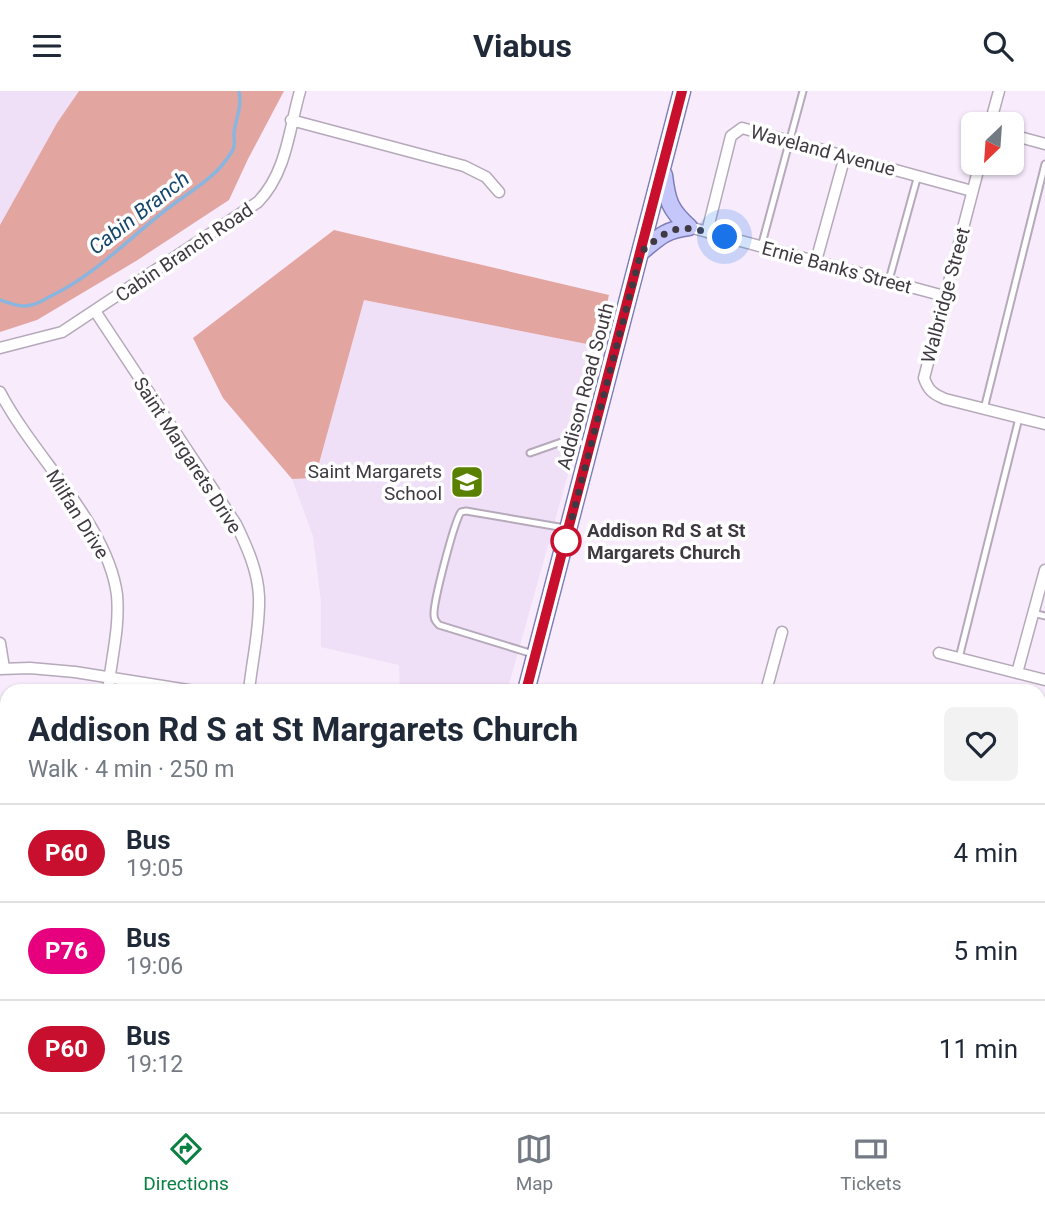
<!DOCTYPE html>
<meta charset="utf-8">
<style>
body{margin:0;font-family:Roboto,sans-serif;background:#f2f2f3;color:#1f2937;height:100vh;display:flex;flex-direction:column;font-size:26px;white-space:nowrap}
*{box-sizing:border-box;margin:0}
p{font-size:23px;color:#747a83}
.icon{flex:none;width:38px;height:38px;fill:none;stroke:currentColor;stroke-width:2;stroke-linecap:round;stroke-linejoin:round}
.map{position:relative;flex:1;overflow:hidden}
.panel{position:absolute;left:0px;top:593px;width:1046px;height:429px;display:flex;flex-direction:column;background:#fff;border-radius:21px 21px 0 0;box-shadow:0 2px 5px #0004}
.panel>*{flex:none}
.badge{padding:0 14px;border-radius:23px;font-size:24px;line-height:46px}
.needle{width:46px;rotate:205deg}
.fabs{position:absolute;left:961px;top:21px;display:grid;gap:14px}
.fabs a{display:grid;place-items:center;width:63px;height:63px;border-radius:10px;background:#fff;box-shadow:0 2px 5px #0004;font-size:35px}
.you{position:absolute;width:35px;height:35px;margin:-18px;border:5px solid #fff;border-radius:50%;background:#1a73e8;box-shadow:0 0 0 10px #1a73e833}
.map>.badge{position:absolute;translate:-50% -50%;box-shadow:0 0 0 4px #fff}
.round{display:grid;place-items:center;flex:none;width:74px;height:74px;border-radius:10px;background:#f2f2f3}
.headline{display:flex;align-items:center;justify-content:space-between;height:119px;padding:0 28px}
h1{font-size:33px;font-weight:700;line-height:52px}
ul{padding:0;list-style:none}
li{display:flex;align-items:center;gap:21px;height:98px;padding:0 28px;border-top:2px solid #e0e1e3}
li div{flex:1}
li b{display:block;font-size:26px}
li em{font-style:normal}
li .badge{min-width:77px;font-weight:700;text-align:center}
header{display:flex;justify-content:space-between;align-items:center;height:91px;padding:0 28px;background:#fff;font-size:32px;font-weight:700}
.tabs{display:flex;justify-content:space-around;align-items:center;height:98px;border-top:2px solid #e0e1e3;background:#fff;font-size:19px;color:#747a83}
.tabs a{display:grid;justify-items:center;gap:4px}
.tabs .on{color:#0b8043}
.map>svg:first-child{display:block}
</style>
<header><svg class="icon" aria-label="menu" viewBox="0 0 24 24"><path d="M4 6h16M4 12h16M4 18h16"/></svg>Viabus<svg class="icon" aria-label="search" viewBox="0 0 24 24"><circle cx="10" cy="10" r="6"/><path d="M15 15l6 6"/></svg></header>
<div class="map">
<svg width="1045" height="1021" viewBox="0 0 1045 1021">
<rect width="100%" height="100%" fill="#f7ebfc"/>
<path fill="#efdff7" d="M0,0h79l-22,32 -57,102z
M364,209l233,46 -18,89 -72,256h-107l-1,-26 -78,-18v-46l-8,-65 -21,-57 23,-1z"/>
<path fill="#f3b6b1" d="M0,913l7,3v47l-7,-2z"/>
<path fill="#e3a59f" d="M79,0h205l-36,68 -19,41 -93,61 -99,59 -37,12v-107l57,-102z
M334,139l275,65 -12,51 -233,-46 -49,178 -23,1 -69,-81 -30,-60z"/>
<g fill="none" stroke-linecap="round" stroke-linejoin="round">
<path stroke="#8ab5de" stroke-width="3.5" d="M0,209c10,3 20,8 31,5 7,-1 14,-6 20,-9 44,-21 77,-57 116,-87 22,-17 49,-31 64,-56 5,-7 3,-12 3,-20 2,-17 8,-23 5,-42"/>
<defs>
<path id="service" d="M761,156l42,-156
M889,189l29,-105
M984,318l61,-245
M530,362l40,-14 18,6
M1033,522l12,3
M533,563l-94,-29c-3,-4 -5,-4 -5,-10 -1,-12 20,-93 27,-103l5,-1 99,17
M959,567l60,-240
M14,1021l2,-6
M190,1021l2,-6"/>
<path id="minor" d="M291,29l173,46 22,11 13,15
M990,33l9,-33
M1012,44l33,9
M980,72l-56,215c4,12 9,16 21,21l100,25
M689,136l255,69
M707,141l24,-96 11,-8 230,63
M816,170l29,-105
M95,220l141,213c11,23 22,47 23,73 1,32 -7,63 -10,94
M0,257l62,-16 196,-130c29,-30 31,-73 42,-111
M0,301c33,64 108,132 117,203 3,33 -6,64 -9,96
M0,552l4,25
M939,562l106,27
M0,578l30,-1 45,4 119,19
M1017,582l28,-103
M766,600l16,-59
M1040,855l5,2
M658,1021l1,-6
M863,1021l1,-6"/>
<path id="primary" d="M664,84c3,26 6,35 25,52
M641,161c18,-15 24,-22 48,-25
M526,600l156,-600
M0,974l7,2
M0,1002l7,2
M42,1015l20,6
M141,1015l20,6
M412,1021l2,-6"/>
</defs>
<use href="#service" stroke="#b5a9ba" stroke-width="9"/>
<use href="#minor" stroke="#b5a9ba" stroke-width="13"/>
<use href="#primary" stroke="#7d7eb8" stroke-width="19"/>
<use href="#service" stroke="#fff" stroke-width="5"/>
<use href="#minor" stroke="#fff" stroke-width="10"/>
<use href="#primary" stroke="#c5c7fb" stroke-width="16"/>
<path stroke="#67616a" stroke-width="3.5" stroke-dasharray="10 5" stroke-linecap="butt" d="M0,887l7,3
M0,906l7,3"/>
</g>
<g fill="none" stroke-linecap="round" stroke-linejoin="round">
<defs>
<path id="line" d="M526,600l156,-600"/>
</defs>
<use href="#line" stroke="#fff" stroke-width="16"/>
<use href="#line" stroke="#c8102e" stroke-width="10"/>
<path stroke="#3f3a41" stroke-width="7" stroke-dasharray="0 12.6" d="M566,450l75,-289c34,-30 42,-27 84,-15"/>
</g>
<defs>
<symbol id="school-square" viewBox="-11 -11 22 22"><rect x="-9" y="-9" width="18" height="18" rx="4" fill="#5a8000" stroke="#fff"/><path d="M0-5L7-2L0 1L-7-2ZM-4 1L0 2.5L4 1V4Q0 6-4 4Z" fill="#fff"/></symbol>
</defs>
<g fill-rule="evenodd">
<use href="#school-square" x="448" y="372" width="38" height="38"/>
</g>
<circle fill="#fff" stroke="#c8102e" stroke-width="3.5" cx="566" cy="450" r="14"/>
<g text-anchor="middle" stroke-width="7" stroke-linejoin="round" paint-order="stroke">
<g font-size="19" fill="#3f3a41" stroke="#fff">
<text transform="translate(823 59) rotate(15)" y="7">Waveland Avenue</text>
<text transform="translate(184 161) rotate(-34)" y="7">Cabin Branch Road</text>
<text transform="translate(837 176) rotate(15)" y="7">Ernie Banks Street</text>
<text transform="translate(945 204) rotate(-75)" y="7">Walbridge Street</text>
<text transform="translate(585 295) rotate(-75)" y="7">Addison Road South</text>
<text transform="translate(188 364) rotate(57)" y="7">Saint Margarets Drive</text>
<text transform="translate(78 423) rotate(58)" y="7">Milfan Drive</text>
</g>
<g font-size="19" fill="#3f3a41" stroke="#fff" text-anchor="end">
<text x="442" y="387">Saint Margarets<tspan x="442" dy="22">School</tspan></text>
</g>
<g font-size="19" font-weight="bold" fill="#3f3a41" stroke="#fff" text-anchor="start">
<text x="587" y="446">Addison Rd S at St<tspan x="587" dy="22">Margarets Church</tspan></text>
</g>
<g font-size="21" font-style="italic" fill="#15466d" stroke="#fff">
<text transform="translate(139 122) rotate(-38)" y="7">Cabin Branch</text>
</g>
</g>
</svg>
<div class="fabs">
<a><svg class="needle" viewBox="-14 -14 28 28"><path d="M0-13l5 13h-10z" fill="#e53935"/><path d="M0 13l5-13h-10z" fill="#747a83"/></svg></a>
</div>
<div class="you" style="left:725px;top:146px"></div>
<section class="panel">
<div class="headline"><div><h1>Addison Rd S at St Margarets Church</h1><p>Walk · 4 min · 250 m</p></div><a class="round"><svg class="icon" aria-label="heart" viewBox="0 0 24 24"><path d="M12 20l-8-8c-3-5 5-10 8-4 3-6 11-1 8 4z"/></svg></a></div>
<ul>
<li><span class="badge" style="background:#c8102e;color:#fff">P60</span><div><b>Bus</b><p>19:05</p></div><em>4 min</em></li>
<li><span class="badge" style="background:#e6007e;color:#fff">P76</span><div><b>Bus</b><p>19:06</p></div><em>5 min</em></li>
<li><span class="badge" style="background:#c8102e;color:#fff">P60</span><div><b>Bus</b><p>19:12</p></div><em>11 min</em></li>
</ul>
</section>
</div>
<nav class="tabs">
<a class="on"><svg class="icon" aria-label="directions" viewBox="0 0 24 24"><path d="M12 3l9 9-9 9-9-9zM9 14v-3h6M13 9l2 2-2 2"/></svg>Directions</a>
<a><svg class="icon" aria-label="map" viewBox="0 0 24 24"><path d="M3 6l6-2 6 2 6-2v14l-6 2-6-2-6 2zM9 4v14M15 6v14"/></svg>Map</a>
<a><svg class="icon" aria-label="tickets" viewBox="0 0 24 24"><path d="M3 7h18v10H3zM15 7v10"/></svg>Tickets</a>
</nav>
